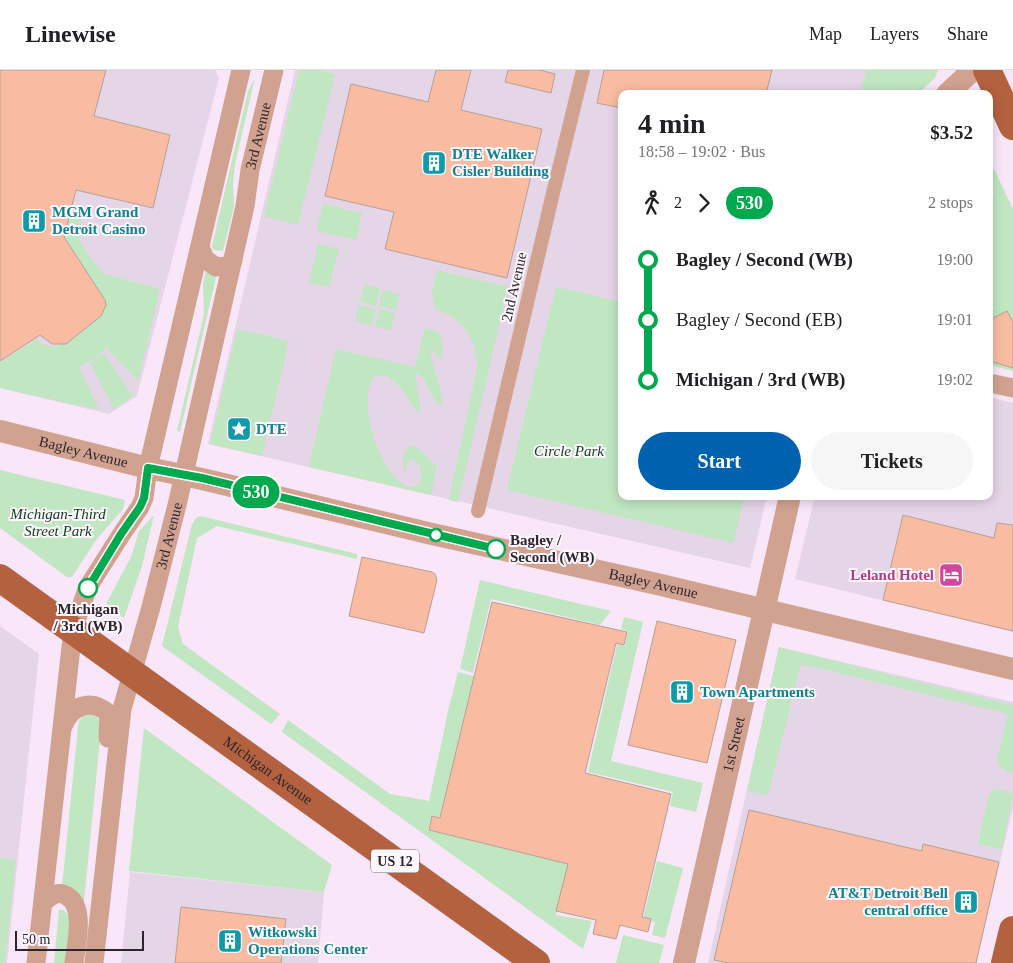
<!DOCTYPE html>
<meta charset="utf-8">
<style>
body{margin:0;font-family:Georgia,serif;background:#f6f6f6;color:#202124;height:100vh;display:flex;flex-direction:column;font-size:19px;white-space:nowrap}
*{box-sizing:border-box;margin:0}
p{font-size:16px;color:#757577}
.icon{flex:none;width:28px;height:28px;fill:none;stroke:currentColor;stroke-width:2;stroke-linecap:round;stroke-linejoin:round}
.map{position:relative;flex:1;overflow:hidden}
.sheet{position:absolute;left:618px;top:20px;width:375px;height:410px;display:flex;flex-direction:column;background:#fff;border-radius:10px;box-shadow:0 2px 12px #0003}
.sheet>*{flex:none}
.badge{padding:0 10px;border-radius:16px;font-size:18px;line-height:32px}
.scale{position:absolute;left:15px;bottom:12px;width:129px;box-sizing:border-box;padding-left:5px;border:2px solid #2c252c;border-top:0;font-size:14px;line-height:18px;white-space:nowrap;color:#2c252c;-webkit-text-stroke:4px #fff7ff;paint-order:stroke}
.map>.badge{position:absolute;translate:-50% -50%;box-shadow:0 0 0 2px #fff}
.legs{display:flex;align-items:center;gap:8px;height:55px;padding:0 20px;font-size:16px}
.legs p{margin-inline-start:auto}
.head{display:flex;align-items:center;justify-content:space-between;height:85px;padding:0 20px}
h1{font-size:28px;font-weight:700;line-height:38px}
.primary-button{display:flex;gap:10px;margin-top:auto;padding:10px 20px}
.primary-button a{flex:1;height:58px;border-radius:30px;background:#0062ae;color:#fff;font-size:20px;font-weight:700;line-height:58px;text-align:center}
.primary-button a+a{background:#f6f6f6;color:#202124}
ul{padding:0 20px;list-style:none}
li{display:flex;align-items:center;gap:18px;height:60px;font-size:19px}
li i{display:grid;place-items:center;width:8px;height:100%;margin:0 6px;background:currentColor}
li i::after{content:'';width:12px;height:12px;margin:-6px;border:4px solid;border-radius:50%;background:#fff}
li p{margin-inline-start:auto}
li:first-child i{background:linear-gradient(#0000 50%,currentColor 0)}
li:last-child i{background:linear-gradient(currentColor 50%,#0000 0)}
header{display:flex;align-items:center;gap:30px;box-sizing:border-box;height:70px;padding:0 25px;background:#fff;border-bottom:1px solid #e0e0e0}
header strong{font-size:24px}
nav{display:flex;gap:28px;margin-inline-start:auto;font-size:18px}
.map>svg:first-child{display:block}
</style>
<header>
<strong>Linewise</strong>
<nav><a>Map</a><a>Layers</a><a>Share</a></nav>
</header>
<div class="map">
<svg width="1013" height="893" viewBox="0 0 1013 893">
<rect width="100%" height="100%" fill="#f9e6f9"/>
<path fill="#e5d6e7" d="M0,0h215l4,8 -82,318 -28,18 -109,-26z
M295,0h640l-20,24h-294v402h146l-17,72 -542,-124z
M989,327l24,6v229l-218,-53 20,-83h174z
M0,556l39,28 -32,309h-7z
M779,577l234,55v105l-37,156h-268z
M130,802l194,20 -6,71h-197z"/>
<path fill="#c0e6c2" d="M299,0h20l16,4 -37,151 -34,-9z
M866,0h72l-3,8 -17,16 -49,-2 -8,2z
M255,8l-20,86 -2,20 1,23 -11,44 -10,-1 -1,-4 36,-155z
M989,88l24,51v162l-24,-6z
M323,134l39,9 -6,27 -39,-9z
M72,135l10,3 -2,32 5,10 13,17 7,7 55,15 -22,92 -31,-33 -15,12 -13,6 20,44 -99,-22v-26l37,-23 5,5 14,3c14,-9 53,-27 49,-47l-41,-63z
M318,174l21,5 -10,38 -20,-4z
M206,200l11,3 -37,159 -3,-1 27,-117 -1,-30z
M437,200l71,17 -50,215 -9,-2 28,-132c-1,-29 -13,-50 -42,-59l-3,-16z
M364,215l16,4 -4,17 -16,-4z
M556,217l65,15v194h123l-10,47 -227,-53z
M383,220l17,4 -4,16 -17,-4z
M359,235l17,4 -4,16 -17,-4z
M379,239l16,4 -4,17 -16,-4z
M425,258l14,4 3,12v15h-2l-7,-9 -2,1c0,17 14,39 10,54 -12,-6 -12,-25 -23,-32l-2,1c-1,13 6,27 3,39l-4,-3c-8,-13 -21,-40 -40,-34 -25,28 19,132 45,107 2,-9 2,-19 -7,-24l-3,1 -3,5 -1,8c-3,-10 -6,-22 6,-27l8,4 17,17 -6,28 -122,-28 27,-118 79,18z
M237,259l52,12 -27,115 -52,-12z
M104,283l29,43 -19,13 -24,-46z
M0,400l125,30 -2,9 -27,31 -24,37h-5l-67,-49z
M154,445l-12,51 -18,52 -18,-14 25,-47 8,-26z
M201,446l156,38v5l-140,-33 -20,12 -19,89 5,17 97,70 -9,10 -109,-78 30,-122 5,-7z
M480,510l131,31 -11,14 -109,-26 -18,74 -13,-4z
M624,547l19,5 -32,139 92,22 -7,29 -26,-6 3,-14 -85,-20 29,-128 8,2 3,-15 -7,-2z
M779,577l234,58v68l-13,-5 -3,-8 11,-46 -207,-50 -33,131 -21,-4z
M458,602l16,4 -34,141 -8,-2 -4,15 140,34 -12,51 36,6 -9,28 -301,-217 6,-12 102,74 39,7 20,-94z
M85,644c11,-1 16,4 16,15l-18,183 -21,-25 16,-160 1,-6z
M144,658l188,137 -8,27 -195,-21z
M996,719l17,4 -11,57 -24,-6 10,-46 3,-6z
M0,788l16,2 -11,103h-5z
M657,791l26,7 -18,70 -13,-3 3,-13 -12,-3z
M59,840h5l8,11 -4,42h-14z
M623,865l41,10 -5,18h-43z"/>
<path fill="#f9bca3" stroke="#b79f95" d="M0,0h106l-12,46 76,19 -17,73 -77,-18 -12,47 41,63 1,5 -5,11 -35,28h-14l-12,-9 -40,26z
M436,0h35l-10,40 81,19 -35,149 -122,-29 9,-37 -69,-16 26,-112 77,18z
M508,0h32l15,4 -4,19 -46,-11z
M604,0h168l-6,24h-145v14l-24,-5z
M1007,241l6,11v46l-20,-6 -4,-6v-36z
M903,445l91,23 3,-15 16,2v106l-130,-31z
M362,487l70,15 3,2 2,6 -13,53 -75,-17z
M492,532l135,30 -3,13 -8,-2 -31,130 86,21 -29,123 9,2 -3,13 -28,-7 -4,14 -23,-5 3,-14 -40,-9 12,-47 -139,-34 3,-14 8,2z
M657,551l79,19 -29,123 -79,-18z
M749,740l173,41 1,-7 76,18 -23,101h-248l-14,-3z
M181,837l105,12 -5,44h-106z"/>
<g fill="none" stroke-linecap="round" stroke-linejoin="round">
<path stroke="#d2a290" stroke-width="14" d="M478,441l75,-318 30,-123"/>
<g stroke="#d2a290" stroke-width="19">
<path d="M200,177l5,12 11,8 11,-1 6,-5"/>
<path d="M989,313l24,5"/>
<path d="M63,656c8,-20 28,-29 46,-12l-1,24"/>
<path d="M43,833c7,-7 14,-13 24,-7 19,11 9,49 7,67"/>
<path d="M36,893l37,-334 15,-42 33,-52 19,-28 4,-9 4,-30 93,-398"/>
<path id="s1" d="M94,893l28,-254 29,-102 26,-102 68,-299 5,-36 24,-100"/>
</g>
<g stroke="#d2a290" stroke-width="22">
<path d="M947,24l26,-24"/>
<path id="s2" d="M0,361l148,37 54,11 230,55 225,50 356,85"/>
<path id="s3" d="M684,893l106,-467"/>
</g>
<g stroke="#b46140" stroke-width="28">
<path d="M987,0l26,56"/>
<path id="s4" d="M0,508l536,385"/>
<path d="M1005,893l8,-33"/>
</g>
</g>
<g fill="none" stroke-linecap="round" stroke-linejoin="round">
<defs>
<path id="line-1" d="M88,518l33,-54 19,-27 4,-9 4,-30 54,10 294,71"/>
</defs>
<use href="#line-1" stroke="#fff" stroke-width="11"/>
<use href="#line-1" stroke="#00a94e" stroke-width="8"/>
</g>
<defs>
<symbol id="building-square" viewBox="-11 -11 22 22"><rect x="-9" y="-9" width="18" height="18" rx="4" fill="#0f9aa8" stroke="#fff7ff"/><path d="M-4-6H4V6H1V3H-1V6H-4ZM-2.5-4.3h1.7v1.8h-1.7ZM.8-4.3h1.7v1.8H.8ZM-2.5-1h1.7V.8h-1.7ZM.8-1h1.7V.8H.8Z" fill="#fff"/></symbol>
<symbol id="sight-square" viewBox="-11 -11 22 22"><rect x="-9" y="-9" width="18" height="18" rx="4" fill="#0f9aa8" stroke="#fff7ff"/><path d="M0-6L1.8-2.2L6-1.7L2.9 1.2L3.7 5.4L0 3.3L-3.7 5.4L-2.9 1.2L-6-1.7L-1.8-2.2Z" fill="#fff"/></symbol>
<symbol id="hotel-square" viewBox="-11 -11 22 22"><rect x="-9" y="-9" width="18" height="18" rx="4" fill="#d1479c" stroke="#fff7ff"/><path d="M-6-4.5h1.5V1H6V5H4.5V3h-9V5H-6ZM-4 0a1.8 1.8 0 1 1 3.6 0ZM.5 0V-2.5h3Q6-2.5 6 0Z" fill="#fff"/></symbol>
</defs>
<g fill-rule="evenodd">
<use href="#building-square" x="420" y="79" width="28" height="28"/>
<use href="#building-square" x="20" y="137" width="28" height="28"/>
<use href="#sight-square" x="225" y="345" width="28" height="28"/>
<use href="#hotel-square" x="937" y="491" width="28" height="28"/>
<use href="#building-square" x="668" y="608" width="28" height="28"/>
<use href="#building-square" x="952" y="818" width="28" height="28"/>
<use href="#building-square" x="216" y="857" width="28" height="28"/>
</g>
<g fill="#fff" stroke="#00a94e" stroke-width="2.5">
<circle cx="436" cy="465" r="6"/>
<circle cx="496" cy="479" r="9"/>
<circle cx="88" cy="518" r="9"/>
</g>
<g text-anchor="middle" stroke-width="4" stroke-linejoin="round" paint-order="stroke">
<rect fill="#fff7ff" stroke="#6b646b" stroke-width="1" x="371" y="779.5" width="48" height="23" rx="4"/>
<g font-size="14" font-weight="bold" fill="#2c252c">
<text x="395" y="796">US 12</text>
</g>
<g font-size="15" fill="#2c252c" stroke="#fff7ff">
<text dy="5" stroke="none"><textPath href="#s1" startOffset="845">3rd Avenue</textPath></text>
<text transform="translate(514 217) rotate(-77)" y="5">2nd Avenue</text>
<text dy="5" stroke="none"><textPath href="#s2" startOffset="86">Bagley Avenue</textPath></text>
<text dy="5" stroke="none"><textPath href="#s1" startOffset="435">3rd Avenue</textPath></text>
<text dy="5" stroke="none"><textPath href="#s2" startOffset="671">Bagley Avenue</textPath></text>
<text dy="5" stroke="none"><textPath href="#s3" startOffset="224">1st Street</textPath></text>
<text dy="5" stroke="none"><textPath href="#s4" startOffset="330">Michigan Avenue</textPath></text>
</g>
<g font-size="15" font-weight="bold" fill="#0d838f" stroke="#fff7ff" text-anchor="start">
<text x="452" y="89">DTE Walker<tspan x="452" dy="17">Cisler Building</tspan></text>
<text x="52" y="147">MGM Grand<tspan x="52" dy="17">Detroit Casino</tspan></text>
<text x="256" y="364">DTE</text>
<text x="700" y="627">Town Apartments</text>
<text x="948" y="828" text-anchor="end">AT&amp;T Detroit Bell<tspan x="948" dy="17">central office</tspan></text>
<text x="248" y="867">Witkowski<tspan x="248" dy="17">Operations Center</tspan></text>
</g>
<g font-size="15" font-style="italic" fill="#0e4118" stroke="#fff7ff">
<text x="569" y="386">Circle Park</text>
<text x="58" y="449">Michigan-Third<tspan x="58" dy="17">Street Park</tspan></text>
</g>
<g font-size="15" font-weight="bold" fill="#2c252c" stroke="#fff7ff" text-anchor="start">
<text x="510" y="475">Bagley /<tspan x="510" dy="17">Second (WB)</tspan></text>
<text x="88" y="544" text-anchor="middle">Michigan<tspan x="88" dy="17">/ 3rd (WB)</tspan></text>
</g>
<g font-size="15" font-weight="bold" fill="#b23c85" stroke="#fff7ff" text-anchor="end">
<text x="934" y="510">Leland Hotel</text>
</g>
</g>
</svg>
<div class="scale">50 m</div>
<b class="badge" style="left:256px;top:422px;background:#00a94e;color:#fff">530</b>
<section class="sheet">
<div class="head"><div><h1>4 min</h1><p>18:58 – 19:02 · Bus</p></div><b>$3.52</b></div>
<div class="legs"><svg class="icon" aria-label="walk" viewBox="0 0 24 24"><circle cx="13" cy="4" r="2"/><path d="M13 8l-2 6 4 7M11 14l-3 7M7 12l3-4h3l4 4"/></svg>2<svg class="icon" aria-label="forward" viewBox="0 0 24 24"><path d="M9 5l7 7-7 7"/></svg><b class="badge" style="background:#00a94e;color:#fff">530</b><p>2 stops</p></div>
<ul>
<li><i style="color:#00a94e"></i><b>Bagley / Second (WB)</b><p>19:00</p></li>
<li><i style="color:#00a94e"></i><span>Bagley / Second (EB)</span><p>19:01</p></li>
<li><i style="color:#00a94e"></i><b>Michigan / 3rd (WB)</b><p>19:02</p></li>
</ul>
<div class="primary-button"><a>Start</a><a>Tickets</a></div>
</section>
</div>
